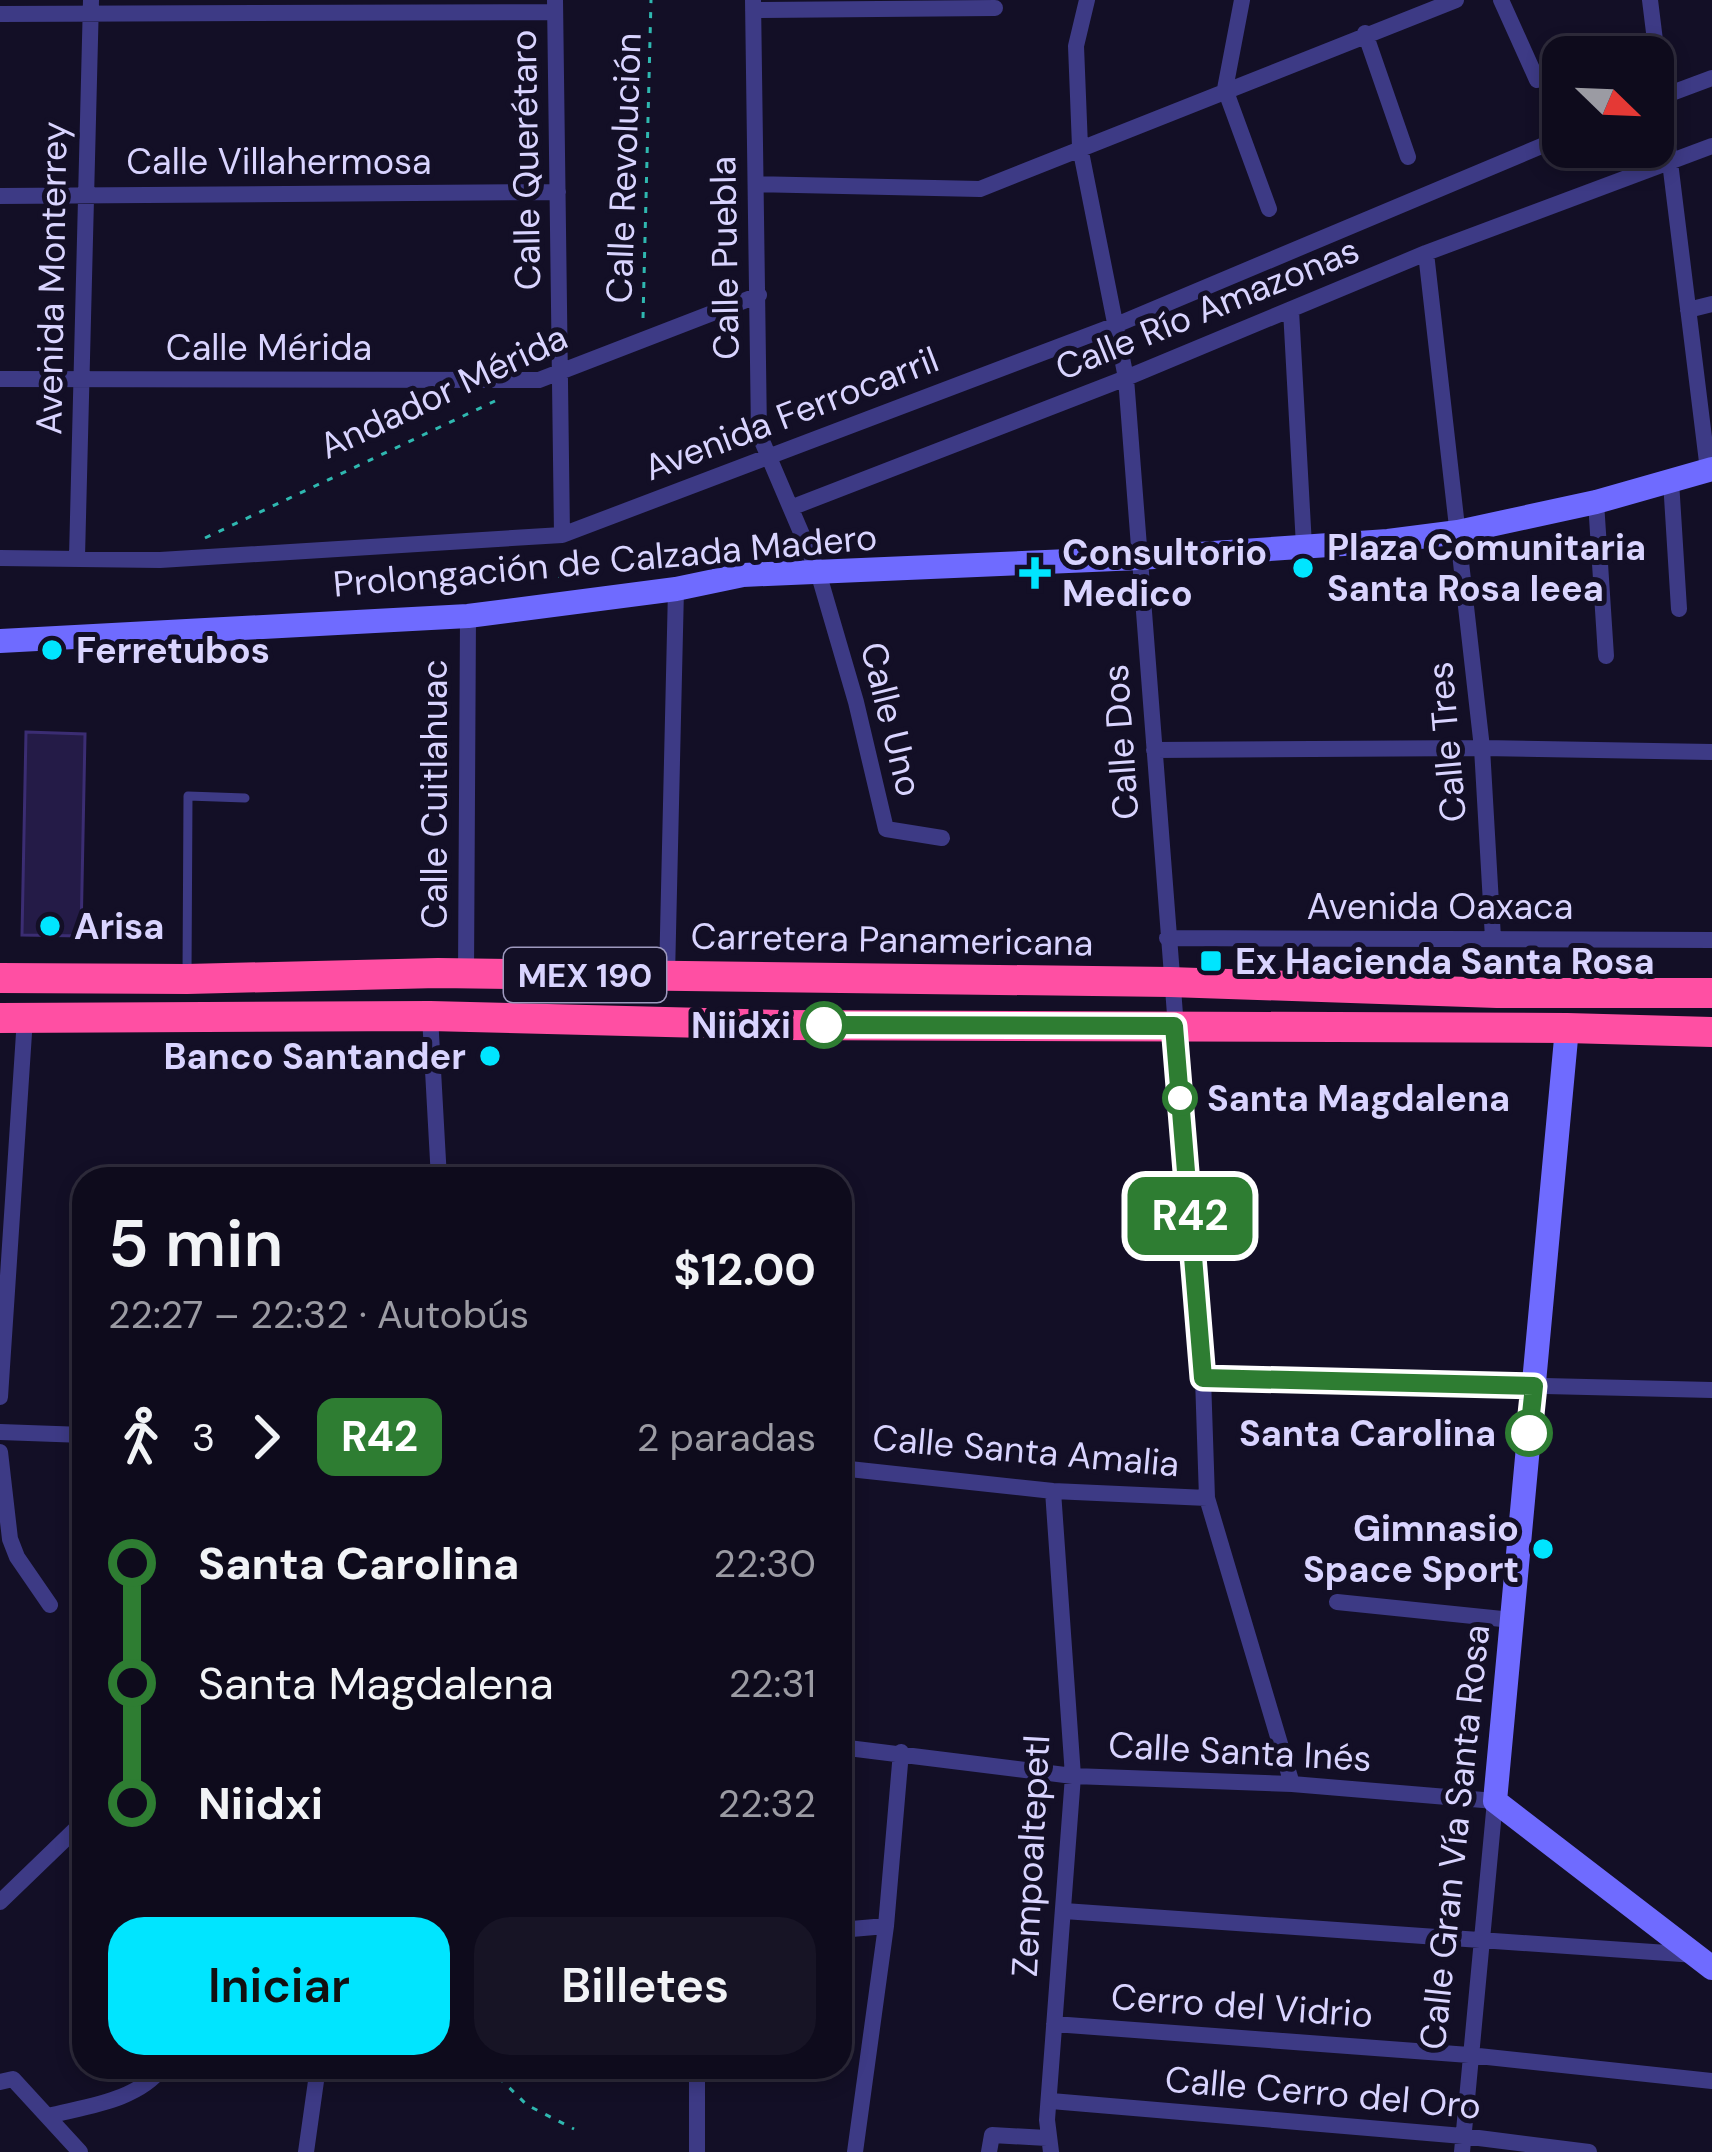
<!DOCTYPE html>
<html lang="es">
<meta charset="utf-8">
<style>
body{margin:0;font-family:"DM Sans",sans-serif;background:#171425;color:#f1f3f6;height:100vh;display:flex;flex-direction:column;font-size:45px;white-space:nowrap}
*{box-sizing:border-box;margin:0}
p{font-size:39px;color:#9b9ba3}
.icon{flex:none;width:66px;height:66px;fill:none;stroke:currentColor;stroke-width:2;stroke-linecap:round;stroke-linejoin:round}
.map{position:relative;flex:1;overflow:hidden}
.panel{position:absolute;left:72px;top:1167px;width:780px;height:912px;display:flex;flex-direction:column;background:#0e0b1c;border-radius:36px;box-shadow:0 6px 18px #0003,0 0 0 3px #2e2b3b}
.panel>*{flex:none}
.badge{padding:0 24px;border-radius:18px;font-size:42px;line-height:78px}
.needle{width:78px;rotate:113deg}
.buttons{position:absolute;left:1542px;top:36px;display:grid;gap:24px}
.buttons a{display:grid;place-items:center;width:132px;height:132px;border-radius:24px;background:#0e0b1c;box-shadow:0 6px 18px #0003,0 0 0 3px #2e2b3b;font-size:60px}
.map>.badge{position:absolute;translate:-50% -50%;box-shadow:0 0 0 6px #fff}
.legs{display:flex;align-items:center;gap:18px;height:132px;padding:0 36px;font-size:39px}
.legs p{margin-inline-start:auto}
.head{display:flex;align-items:center;justify-content:space-between;height:204px;padding:0 36px}
h1{font-size:66px;font-weight:600;line-height:90px}
.primary-button{display:flex;gap:24px;margin-top:auto;padding:24px 36px}
.primary-button a{flex:1;height:138px;border-radius:36px;background:#00e5ff;color:#111;font-size:48px;font-weight:600;line-height:138px;text-align:center}
.primary-button a+a{background:#171425;color:#f1f3f6}
ul{padding:0 36px;list-style:none}
li{display:flex;align-items:center;gap:42px;height:120px;font-size:45px}
li i{display:grid;place-items:center;width:18px;height:100%;margin:0 15px;background:currentColor}
li i::after{content:'';width:30px;height:30px;margin:-15px;border:9px solid;border-radius:50%;background:#0e0b1c}
li p{margin-inline-start:auto}
li:first-child i{background:linear-gradient(#0000 50%,currentColor 0)}
li:last-child i{background:linear-gradient(currentColor 50%,#0000 0)}
.map>svg:first-child{display:block}
</style>
<div class="map">
<svg width="1712" height="2152" viewBox="0 0 1712 2152">
<rect width="100%" height="100%" fill="#130f26"/>
<path fill="#241b47" stroke="#3b2d73" stroke-width="3" d="M26,732l59,2 -4,202 -59,-1z"/>
<g fill="none" stroke-linecap="round" stroke-linejoin="round">
<path stroke="#2fb8b0" stroke-width="3" stroke-dasharray="6 9" stroke-linecap="butt" d="M643,318l8,-318
M205,538l290,-137
M560,578l1,-26
M488,2067l39,38 47,24"/>
<path stroke="#3d3a85" stroke-width="9" d="M187,974l1,-178 57,2"/>
<path stroke="#3d3a85" stroke-width="16" d="M555,0l7,535
M753,0l6,434 59,138 38,130 30,127 56,9
M1087,0l-11,46 4,101 46,231 77,1000 4,120 85,286
M1242,0l-17,89 44,120
M1501,0l36,80
M1650,0l58,470
M753,10l242,-2
M0,14l555,-2
M1365,33l43,124
M1653,100l59,-22
M756,184l224,5 476,-189
M0,196l558,-4
M1426,253l56,495 11,190
M1291,310l13,236
M1688,310l24,-6
M0,379l539,1 220,-85
M1671,481l8,128
M1596,502l10,154
M793,507l333,-129 300,-125 286,-107
M77,557l14,-557
M0,558l160,2 402,-25 554,-210 447,-188
M1154,750l328,-2 230,4
M1167,938l545,2
M466,974l2,-358
M667,976l9,-387
M430,1016l9,163
M1203,1378l509,12
M0,1397l25,-379
M0,1432l84,3
M0,1452l10,87 7,18 33,48
M840,1468l213,23 154,7
M1337,1602l175,18
M840,1747l233,29 219,8 203,17 -33,351
M0,1902l84,-81
M1064,1911l632,44
M840,1930l46,-4
M1054,2024l415,31 243,26
M697,2067v85
M0,2082l13,-3 67,73
M1051,2101l412,35 126,16
M48,2116c39,-10 89,-15 115,-49
M306,2152l12,-85
M855,2152l31,-226 15,-174
M989,2152l3,-17 55,3
M1051,2152l-4,-32 26,-344 -20,-285"/>
<path stroke="#6f6bff" stroke-width="24" d="M0,641l468,-25 208,-27 67,-14 396,-17 249,-17 70,-9 138,-30 116,-33
M1567,1028l-72,773 217,167"/>
<path stroke="#ff4fa3" stroke-width="30" d="M0,978l187,1 251,-6 732,9 327,11h215
M0,1018l430,-2 350,9 787,3 145,4"/>
</g>
<g fill="none" stroke-linecap="round" stroke-linejoin="round">
<defs>
<path id="line-1" d="M824,1025l350,1 29,352 331,8 -5,47"/>
</defs>
<use href="#line-1" stroke="#fff" stroke-width="27"/>
<use href="#line-1" stroke="#2e7d32" stroke-width="18"/>
</g>
<g fill="#00e5ff" stroke="#130f26" stroke-width="4.5">
<circle cx="1303" cy="568" r="12"/>
<path d="M1029 555h12v12h12v12h-12v12h-12v-12h-12v-12h12z"/>
<circle cx="52" cy="650" r="12"/>
<circle cx="50" cy="926" r="12"/>
<rect x="1199" y="949" width="24" height="24" rx="6"/>
<circle cx="490" cy="1056" r="12"/>
<circle cx="1543" cy="1549" r="12"/>
</g>
<g fill="#fff" stroke="#2e7d32" stroke-width="6">
<circle cx="824" cy="1025" r="21"/>
<circle cx="1180" cy="1098" r="15"/>
<circle cx="1529" cy="1433" r="21"/>
</g>
<g text-anchor="middle" stroke-width="10" stroke-linejoin="round" paint-order="stroke">
<rect fill="#130f26" stroke="#9e99be" stroke-width="3" x="504" y="948" width="162" height="54" rx="9"/>
<g font-size="33" font-weight="bold" fill="#d9d4ff">
<text x="585" y="987">MEX 190</text>
</g>
<g font-size="36" fill="#d9d4ff" stroke="#130f26">
<text transform="translate(525 160) rotate(-91)" y="13">Calle Querétaro</text>
<text x="279" y="174">Calle Villahermosa</text>
<text transform="translate(623 168) rotate(-88)" y="13">Calle Revolución</text>
<text transform="translate(724 258) rotate(-91)" y="13">Calle Puebla</text>
<text transform="translate(51 278) rotate(-89)" y="13">Avenida Monterrey</text>
<text transform="translate(1207 308) rotate(-22)" y="13">Calle Río Amazonas</text>
<text x="269" y="360">Calle Mérida</text>
<text transform="translate(443 391) rotate(-25)" y="13">Andador Mérida</text>
<text transform="translate(791 413) rotate(-21)" y="13">Avenida Ferrocarril</text>
<text transform="translate(605 560) rotate(-5)" y="13">Prolongación de Calzada Madero</text>
<text transform="translate(892 719) rotate(76)" y="13">Calle Uno</text>
<text transform="translate(1120 742) rotate(-94)" y="13">Calle Dos</text>
<text transform="translate(1446 742) rotate(-95)" y="13">Calle Tres</text>
<text transform="translate(434 794) rotate(-90)" y="13">Calle Cuitlahuac</text>
<text x="1440" y="919">Avenida Oaxaca</text>
<text transform="translate(892 939) rotate(1)" y="13">Carretera Panamericana</text>
<text transform="translate(1026 1450) rotate(5)" y="13">Calle Santa Amalia</text>
<text transform="translate(1240 1751) rotate(3)" y="13">Calle Santa Inés</text>
<text transform="translate(1454 1837) rotate(-84)" y="13">Calle Gran Vía Santa Rosa</text>
<text transform="translate(1030 1856) rotate(-87)" y="13">Zempoaltepetl</text>
<text transform="translate(1242 2005) rotate(4)" y="13">Cerro del Vidrio</text>
<text transform="translate(1323 2092) rotate(5)" y="13">Calle Cerro del Oro</text>
</g>
<g font-size="36" font-weight="bold" fill="#d9d4ff" stroke="#130f26" text-anchor="start">
<text x="1327" y="560">Plaza Comunitaria<tspan x="1327" dy="41">Santa Rosa Ieea</tspan></text>
<text x="1062" y="565">Consultorio<tspan x="1062" dy="41">Medico</tspan></text>
<text x="76" y="663">Ferretubos</text>
<text x="74" y="939">Arisa</text>
<text x="1235" y="974">Ex Hacienda Santa Rosa</text>
<text x="466" y="1069" text-anchor="end">Banco Santander</text>
<text x="1519" y="1541" text-anchor="end">Gimnasio<tspan x="1519" dy="41">Space Sport</tspan></text>
</g>
<g font-size="36" font-weight="bold" fill="#d9d4ff" stroke="#130f26" text-anchor="end">
<text x="791" y="1038">Niidxi</text>
<text x="1207" y="1111" text-anchor="start">Santa Magdalena</text>
<text x="1496" y="1446">Santa Carolina</text>
</g>
</g>
</svg>
<div class="buttons">
<a><svg class="needle" viewBox="-14 -14 28 28"><path d="M0-13l5 13h-10z" fill="#e53935"/><path d="M0 13l5-13h-10z" fill="#9b9ba3"/></svg></a>
</div>
<b class="badge" style="left:1190px;top:1216px;background:#2e7d32;color:#fff">R42</b>
<section class="panel">
<div class="head"><div><h1>5 min</h1><p>22:27 – 22:32 · Autobús</p></div><b>$12.00</b></div>
<div class="legs"><svg class="icon" aria-label="walk" viewBox="0 0 24 24"><circle cx="13" cy="4" r="2"/><path d="M13 8l-2 6 4 7M11 14l-3 7M7 12l3-4h3l4 4"/></svg>3<svg class="icon" aria-label="forward" viewBox="0 0 24 24"><path d="M9 5l7 7-7 7"/></svg><b class="badge" style="background:#2e7d32;color:#fff">R42</b><p>2 paradas</p></div>
<ul>
<li><i style="color:#2e7d32"></i><b>Santa Carolina</b><p>22:30</p></li>
<li><i style="color:#2e7d32"></i><span>Santa Magdalena</span><p>22:31</p></li>
<li><i style="color:#2e7d32"></i><b>Niidxi</b><p>22:32</p></li>
</ul>
<div class="primary-button"><a>Iniciar</a><a>Billetes</a></div>
</section>
</div>
